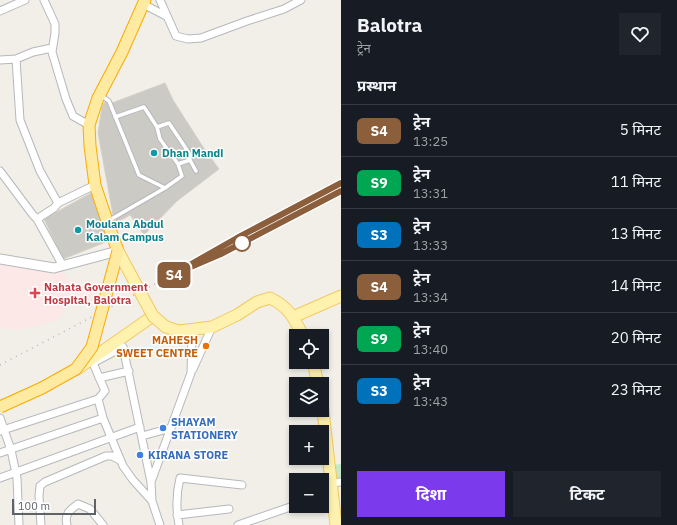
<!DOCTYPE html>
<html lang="hi">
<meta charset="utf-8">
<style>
body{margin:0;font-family:"IBM Plex Sans","Noto Sans Devanagari",sans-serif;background:#20242c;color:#f1f3f6;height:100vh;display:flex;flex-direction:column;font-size:15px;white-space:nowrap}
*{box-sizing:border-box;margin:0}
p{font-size:13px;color:#9ea1a6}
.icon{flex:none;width:22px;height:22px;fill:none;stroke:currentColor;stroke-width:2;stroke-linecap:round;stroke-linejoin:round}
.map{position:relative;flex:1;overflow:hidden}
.side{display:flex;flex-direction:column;background:#171b24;width:336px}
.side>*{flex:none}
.badge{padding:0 8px;border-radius:6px;font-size:14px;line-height:26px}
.tools{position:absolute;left:289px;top:329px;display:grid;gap:8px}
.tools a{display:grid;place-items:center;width:40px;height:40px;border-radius:0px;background:#171b24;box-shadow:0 2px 6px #0003;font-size:20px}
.scale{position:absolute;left:12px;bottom:10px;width:84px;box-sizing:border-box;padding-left:4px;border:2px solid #5f6368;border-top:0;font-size:11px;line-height:14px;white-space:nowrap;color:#5f6368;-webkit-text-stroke:3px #fff;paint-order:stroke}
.map>.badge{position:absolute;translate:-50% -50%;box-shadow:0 0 0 2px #fff}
h2{padding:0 16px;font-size:15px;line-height:36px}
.round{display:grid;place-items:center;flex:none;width:42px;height:42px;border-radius:0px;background:#20242c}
.summary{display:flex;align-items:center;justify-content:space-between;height:68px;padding:0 16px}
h1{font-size:19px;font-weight:700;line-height:30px}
.cta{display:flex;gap:8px;margin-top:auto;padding:8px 16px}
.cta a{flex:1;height:46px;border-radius:0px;background:#7c3aed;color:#fff;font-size:16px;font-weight:700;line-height:46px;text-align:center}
.cta a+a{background:#20242c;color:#f1f3f6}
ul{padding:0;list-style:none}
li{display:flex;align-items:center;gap:12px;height:52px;padding:0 16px;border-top:1px solid #363941}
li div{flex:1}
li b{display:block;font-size:15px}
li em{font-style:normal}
li .badge{min-width:44px;font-weight:700;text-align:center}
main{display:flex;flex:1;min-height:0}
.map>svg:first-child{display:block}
</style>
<main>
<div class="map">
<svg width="341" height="525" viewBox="0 0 341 525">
<rect width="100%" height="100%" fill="#f1efe8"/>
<path fill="#fce8e6" d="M0,260l62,8 7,15 1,12 -2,10 -4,7 -7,8 -9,3 -26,6 -13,1v-3l-9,2z"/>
<path fill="#c5e8c5" d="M341,464v17l-8,1 -1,-17z"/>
<path fill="#cccac5" stroke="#d6d1c6" d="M165,83l8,17 30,47 16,22 -42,32 -33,34 -5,-7 3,-2 -5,-6 -2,1 -5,-6 -14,8 -3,-8 -15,-82 4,-26 5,-9 5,5z
M91,193l20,47 -48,19 -19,-40z"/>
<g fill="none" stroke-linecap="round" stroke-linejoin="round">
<defs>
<path id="service" d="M100,95l9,6 30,74 26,13 17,-12 -4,-12 -18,-25 -3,-12 -13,-20 -29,10
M157,127l12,-4 20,30 1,7 -12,4
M190,160l6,11
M108,221l57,-33"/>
<path id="minor" d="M44,0l11,24v9l-3,19 14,47 7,17 16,9
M160,0l16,36 12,3 13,-1 46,-17 37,-12 17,-9
M143,4l23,12
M0,11l25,-11
M16,59l4,61 20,51 18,32
M0,60l16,-1 17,-7 19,-4
M0,171l33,44 4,4 26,47
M37,219l17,-11 4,-5 37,-18
M193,369l19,-42
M99,378l30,-7
M0,418l11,32 6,28 2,47
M0,431l98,-32
M142,436l29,-8
M0,453l103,-35
M0,478l140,-51
M151,482l40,-109 1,-43
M332,483l9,-1
M322,499l12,1
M152,501l-19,-21 -10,-14 -20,-48 -5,-19 7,-8 -12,-28 30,-16 28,135 1,19 8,24
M177,515l52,-6
M41,525l-2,-29 1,-10 5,-4 61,-26h6l8,4
M67,525c-3,-11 3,-15 11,-21l12,5 13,16
M179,525c-3,-16 -3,-31 1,-47l62,7
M238,525l58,-20"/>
<path id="tertiary" d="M0,259l54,9 64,-17"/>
<path id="primary" d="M293,317l48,-21
M179,331l33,-4 25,-12 20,-13 13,-4c19,9 24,20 33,38
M313,362l5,22
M77,369l76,-53
M322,402l14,123"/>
<path id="trunk" d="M118,251l-11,-30 -12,-36 -5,-39 -1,-21 9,-27 24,-46 23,-52"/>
</defs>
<use href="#service" stroke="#b5b8bc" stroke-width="5.5"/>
<use href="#minor" stroke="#b5b8bc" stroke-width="9"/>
<use href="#tertiary" stroke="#b5b8bc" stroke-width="11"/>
<use href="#primary" stroke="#f2c960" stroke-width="13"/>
<use href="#trunk" stroke="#f9ab00" stroke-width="13"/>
<use href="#service" stroke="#fff" stroke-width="3.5"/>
<use href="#minor" stroke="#fff" stroke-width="7"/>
<use href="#tertiary" stroke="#fff" stroke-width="9"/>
<use href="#primary" stroke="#fff2af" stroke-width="11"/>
<use href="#trunk" stroke="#feeaa1" stroke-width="11"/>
<path stroke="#b6b7b8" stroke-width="1.5" stroke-dasharray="1 5" stroke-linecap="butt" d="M212,259l129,-68
M0,365l172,-90 65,-37 104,-55"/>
<defs>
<path id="primary-bridge" d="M118,251l35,65 13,11 13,4"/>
<path id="trunk-bridge" d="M0,407l42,-19 34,-19 16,-22 26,-96"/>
</defs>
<use href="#primary-bridge" stroke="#f2c960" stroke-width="13" stroke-linecap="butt"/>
<use href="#trunk-bridge" stroke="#f9ab00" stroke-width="13" stroke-linecap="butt"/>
<use href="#primary-bridge" stroke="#fff2af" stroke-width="11"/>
<use href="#trunk-bridge" stroke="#feeaa1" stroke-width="11"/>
</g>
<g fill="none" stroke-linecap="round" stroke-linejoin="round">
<defs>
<path id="line" d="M341,183l-104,55 -65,37 49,-21 120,-63"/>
</defs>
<use href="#line" stroke="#fff" stroke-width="9"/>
<use href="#line" stroke="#8b5e3c" stroke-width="6"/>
</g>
<g fill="#0f9aa8" stroke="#fff" stroke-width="1.5">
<circle cx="154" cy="153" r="4"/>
<circle cx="78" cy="230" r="4"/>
</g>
<circle fill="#fff" stroke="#8b5e3c" stroke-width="2" cx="242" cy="243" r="8"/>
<path fill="#e0444e" stroke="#fff" stroke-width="1.5" d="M33 287h4v4h4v4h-4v4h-4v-4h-4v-4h4z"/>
<circle fill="#e8710a" stroke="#fff" stroke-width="1.5" cx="206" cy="346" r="4"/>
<g fill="#3f7fe0" stroke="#fff" stroke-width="1.5">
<circle cx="163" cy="428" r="4"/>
<circle cx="140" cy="455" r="4"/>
</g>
<g text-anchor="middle" stroke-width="3" stroke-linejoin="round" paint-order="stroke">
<g font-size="11" font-weight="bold" fill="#0d838f" stroke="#fff" text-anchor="start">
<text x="162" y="157">Dhan Mandi</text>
<text x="86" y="228">Moulana Abdul<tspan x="86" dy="13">Kalam Campus</tspan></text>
</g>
<g font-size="11" font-weight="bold" fill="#be3a42" stroke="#fff" text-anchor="start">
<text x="44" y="291">Nahata Government<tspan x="44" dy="13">Hospital, Balotra</tspan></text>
</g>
<g font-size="11" font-weight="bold" fill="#c56008" stroke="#fff" text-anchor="end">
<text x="198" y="344">MAHESH<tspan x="198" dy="13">SWEET CENTRE</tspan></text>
</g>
<g font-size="11" font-weight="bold" fill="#366cbe" stroke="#fff" text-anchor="start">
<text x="171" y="426">SHAYAM<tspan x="171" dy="13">STATIONERY</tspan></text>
<text x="148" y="459">KIRANA STORE</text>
</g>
</g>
</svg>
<div class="tools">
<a><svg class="icon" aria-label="locate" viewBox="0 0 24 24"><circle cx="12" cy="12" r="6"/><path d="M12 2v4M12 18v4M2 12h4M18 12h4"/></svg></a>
<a><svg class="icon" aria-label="layers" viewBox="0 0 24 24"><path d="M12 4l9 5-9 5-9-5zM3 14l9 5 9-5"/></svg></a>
<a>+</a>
<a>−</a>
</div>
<div class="scale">100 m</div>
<b class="badge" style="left:174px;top:275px;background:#8b5e3c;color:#fff">S4</b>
</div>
<section class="side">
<div class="summary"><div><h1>Balotra</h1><p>ट्रेन</p></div><a class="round"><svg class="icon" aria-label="heart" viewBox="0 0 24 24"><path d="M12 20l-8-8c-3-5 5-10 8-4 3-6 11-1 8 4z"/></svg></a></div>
<h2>प्रस्थान</h2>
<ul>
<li><span class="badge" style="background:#8b5e3c;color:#fff">S4</span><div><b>ट्रेन</b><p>13:25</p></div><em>5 मिनट</em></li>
<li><span class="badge" style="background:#00a651;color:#fff">S9</span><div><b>ट्रेन</b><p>13:31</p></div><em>11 मिनट</em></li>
<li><span class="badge" style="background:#0072bc;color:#fff">S3</span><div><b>ट्रेन</b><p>13:33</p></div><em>13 मिनट</em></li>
<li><span class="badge" style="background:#8b5e3c;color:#fff">S4</span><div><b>ट्रेन</b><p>13:34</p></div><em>14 मिनट</em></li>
<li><span class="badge" style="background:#00a651;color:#fff">S9</span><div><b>ट्रेन</b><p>13:40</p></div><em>20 मिनट</em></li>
<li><span class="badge" style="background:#0072bc;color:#fff">S3</span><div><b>ट्रेन</b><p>13:43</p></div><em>23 मिनट</em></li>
</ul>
<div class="cta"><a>दिशा</a><a>टिकट</a></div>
</section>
</main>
